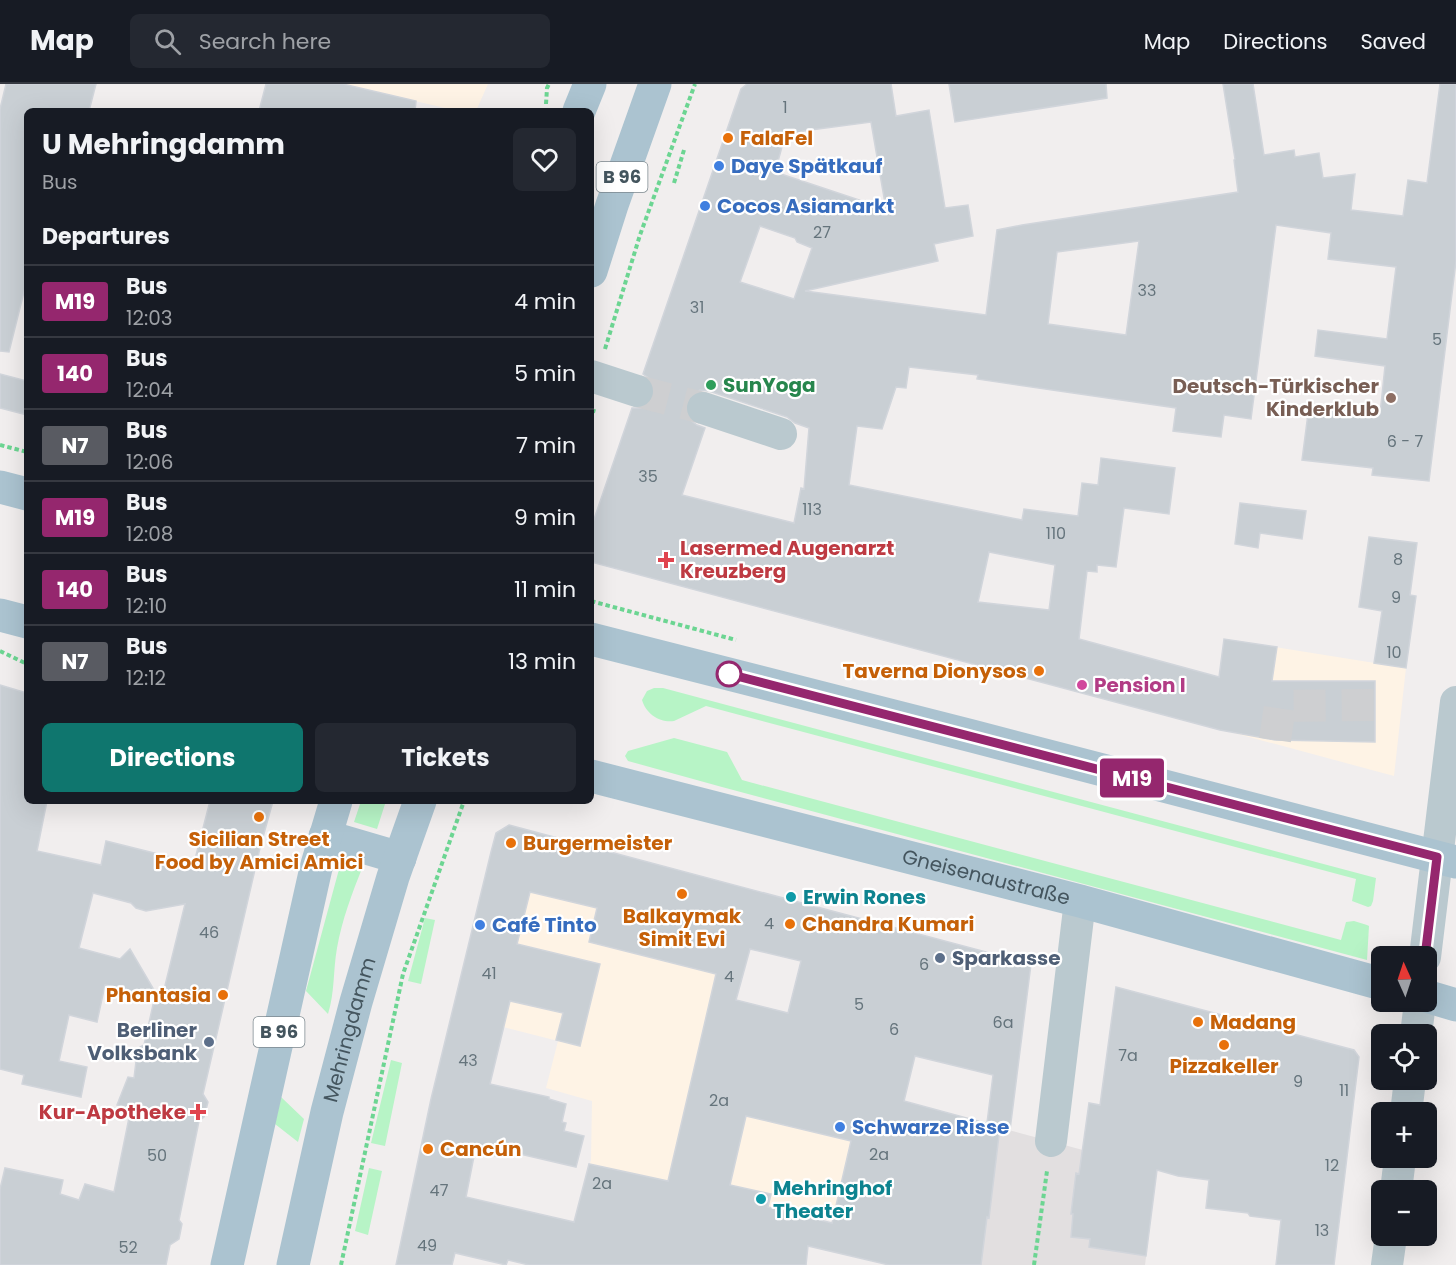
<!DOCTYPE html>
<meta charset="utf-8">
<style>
body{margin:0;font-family:Poppins,sans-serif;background:#242831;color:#f1f3f6;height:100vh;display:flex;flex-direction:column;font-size:22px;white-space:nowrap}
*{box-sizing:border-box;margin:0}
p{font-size:20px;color:#9ea1a6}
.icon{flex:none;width:33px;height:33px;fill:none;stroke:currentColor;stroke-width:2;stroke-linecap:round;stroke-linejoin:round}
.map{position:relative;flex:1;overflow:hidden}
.details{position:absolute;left:24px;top:24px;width:570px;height:696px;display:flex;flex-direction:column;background:#171b24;border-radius:9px;box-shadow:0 6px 24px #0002}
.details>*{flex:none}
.badge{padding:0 12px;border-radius:4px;font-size:21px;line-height:39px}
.needle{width:39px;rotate:357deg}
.buttons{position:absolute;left:1371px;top:862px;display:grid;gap:12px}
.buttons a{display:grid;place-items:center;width:66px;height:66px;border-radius:9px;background:#171b24;box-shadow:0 6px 24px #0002;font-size:30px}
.map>.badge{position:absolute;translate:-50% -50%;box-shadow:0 0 0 3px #fff}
h2{padding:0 18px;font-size:22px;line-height:54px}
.round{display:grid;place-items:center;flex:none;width:63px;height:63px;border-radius:9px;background:#242831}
.overview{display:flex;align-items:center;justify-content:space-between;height:102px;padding:0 18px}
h1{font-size:28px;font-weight:700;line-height:45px}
.cta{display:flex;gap:12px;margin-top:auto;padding:12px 18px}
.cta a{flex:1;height:69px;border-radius:9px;background:#0f766e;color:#fff;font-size:24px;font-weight:700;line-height:69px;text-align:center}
.cta a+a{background:#242831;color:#f1f3f6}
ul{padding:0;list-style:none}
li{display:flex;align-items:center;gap:18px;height:72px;padding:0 18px;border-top:2px solid #363941}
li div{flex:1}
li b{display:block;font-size:22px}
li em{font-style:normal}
li .badge{min-width:66px;font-weight:700;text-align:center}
header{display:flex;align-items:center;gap:36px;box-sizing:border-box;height:84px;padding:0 30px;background:#171b24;border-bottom:2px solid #363941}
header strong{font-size:28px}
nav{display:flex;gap:33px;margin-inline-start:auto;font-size:21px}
.search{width:420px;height:54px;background:#242831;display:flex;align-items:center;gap:15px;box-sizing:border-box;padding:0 21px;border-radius:9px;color:#9ea1a6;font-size:22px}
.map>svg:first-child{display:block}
</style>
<header>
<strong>Map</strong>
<div class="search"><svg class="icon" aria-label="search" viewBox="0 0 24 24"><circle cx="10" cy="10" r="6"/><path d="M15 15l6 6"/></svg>Search here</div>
<nav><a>Map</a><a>Directions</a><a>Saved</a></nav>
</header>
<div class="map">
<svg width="1456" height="1181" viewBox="0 0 1456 1181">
<rect width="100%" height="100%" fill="#f1eeee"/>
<path fill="#fef3e5" d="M342,0h146l-12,27h-18z
M1224,555l182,29 -12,108 -182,-49z
M534,791l192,58 -26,109 76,19 81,51 -23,104 -11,4 -70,-16 -171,-11 9,-33 1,-59 -46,-13 12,-47 -55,-14 14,-83z"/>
<path fill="#e2dfe0" d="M946,1029l211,57 -12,95h-219z"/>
<path fill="#b7f4c6" d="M654,604h9l713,190 -3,23 -2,5 -3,1 -16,-6 4,-22 -650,-173 -32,15c-14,2 -28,-7 -32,-21l5,-9z
M674,654l53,14 15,28 599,160 5,-18 8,-1 13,4 2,1 -2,34 -645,-173 -94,-26 -3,-5 3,-5z
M361,717h25l-9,28 -23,-7z
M341,778l22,4c-11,27 -21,54 -26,82 -4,22 -2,44 -9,66l-22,-23z
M425,834l10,2 -14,64 -13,-3z
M391,976l11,3 -17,83 -14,-3z
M281,1013l23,22 -6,23 -23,-18z
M369,1084l13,3 -14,64 -13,-4z"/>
<path fill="#c9cfd4" stroke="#d1d5db" stroke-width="1.5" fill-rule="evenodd" d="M6,0h90l-7,27h-62v169l-18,72 -9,-1v-242z
M266,0h77l73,17 -1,10h-156z
M747,0h144l5,32 33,-6 16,98 23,-3 5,31 -39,8 4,17 -133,30 181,24 11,-85 25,-5 216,-33 -4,-32 1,-1 -12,-75h30l11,71 30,-5 1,7 24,-4 4,25 32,-4 -4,36 52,6 5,-36 19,3 13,-99h16v177l-27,220 -57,-6 1,-7 -71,-8 7,-54 71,8 5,-48 -70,-10 3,-26 69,9 9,-72 -68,-8 3,-26 -55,-8 -25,194 -27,-4 -3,22 -48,-6 3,-23 -199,-29 1,-4 -69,-8 -3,21 -10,-1 -14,42 -25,-3 -8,59 173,35 2,-11 54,7 4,-33 16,2 3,-27 74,10 -6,46 -45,-6 -8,59 -19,-2v7l-10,-1 -8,68 140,38 5,-38 53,8 -5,34h103v61l-100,-2 -55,-10 -629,-168v-34l41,-120h9l8,-4 5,-7v-10l-4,-8 -7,-5 98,-285zM871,38l15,87 -111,-37 10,-36 16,-2 2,-3zM760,142l35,12 2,4 15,6 -18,51 -54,-17zM1139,157l-13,94 -78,-11 9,-72zM700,306l9,1 78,26 8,6 14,5 -5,61 -3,-1 -7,35 -112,-28 23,-67 -8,-3 -8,-6 -4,-8 1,-8 6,-9zM989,468l66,13 -6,45 -71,-8z
M949,0h157l1,14 -152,24z
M0,290l27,7v34l-27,-7z
M1240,419l66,8 -4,28 -42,-6 -2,15 -23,-4z
M1369,453l48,6 -7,52 6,1 -10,72 -32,-5 8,-52 -23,-4z
M0,601l27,8v108h20l-10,50 64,14 5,-24 88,22 16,-62h63l-13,47 -57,246 5,8 -4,15 -5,4 -20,99 3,4 -3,15 -9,6 -4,20h-166v-76l5,-21 58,12 -3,14 19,6 6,-16 29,8 17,-84 -14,-3 11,-28 6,1 3,-25 3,-6 4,-2 11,-49 -50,-11 -8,37 -28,-7 -10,46 28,6 -6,30 -59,-13 2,-9 -24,-6zM93,809l38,10 5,5 10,3 39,-7 -24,98 -31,-53 -10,10 -41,-11z
M509,741l522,139 -21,166 -23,-7 6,-48 -78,-19 -11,45 96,26 -11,91 -2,-1 -6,48h-92l-81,-19 -2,19h-277l-21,-5 -2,5 -51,-12 -3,12h-56l35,-166 60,-247 5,-19zM530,808l67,16 -8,34 127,32 -48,207 -79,-17 -15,58 -108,-25 9,-46 26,6 2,-7 73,17 8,-31 -20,-5 2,-8 -4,-1 4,-18 -17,-5v-2l-59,-13 20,-83 53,12 -7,27 24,6 20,-82 -83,-20zM750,865l51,12 -13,52 -52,-13zM746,1032l105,25 -19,82 -64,-16 3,-13 -41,-9z
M1116,903l238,63 5,7 -25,208h-58l5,-45 -31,-4 -2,-3 -42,-5 3,-28 -31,-4 -21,-6 -11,86 -57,-9 1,-8 -19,-2 2,-23h-2l5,-41 3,1 10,-71 11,2z"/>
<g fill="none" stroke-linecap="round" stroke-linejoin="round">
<path stroke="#cecfd1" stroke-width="32" stroke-dasharray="32 16" stroke-linecap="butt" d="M637,307l66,17
M1275,656l5,-34 94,-1"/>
<path stroke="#6cd592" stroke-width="4" stroke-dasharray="4.5 3" stroke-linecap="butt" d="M546,20l1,-16 2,-4
M674,99l10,-33
M605,265l35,-114 55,-151
M591,336l3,-11
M0,361l27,7
M591,517l145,39
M0,567l27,13
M341,1181l62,-291 61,-173
M1034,1181l13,-94"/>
<path stroke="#bac9cf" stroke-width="32" d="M591,292l46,15
M703,324l78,26
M1425,873l31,-255
M1416,951l4,-33
M1406,1029l4,-33
M1051,1057l29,-240
M1396,1107l4,-33
M1387,1181l4,-29"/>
<g stroke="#abc3d0" stroke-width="33">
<path d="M579,27l11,-27"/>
<path d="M591,187l21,-66 43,-121"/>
<path d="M0,403l27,7"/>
<path d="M0,531l27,7"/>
<path d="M591,555l381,97 484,126"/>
<path id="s1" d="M591,692l489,125 302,83"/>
<path d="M325,752l75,22"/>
<path d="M1426,912l30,9"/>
<path d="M227,1181l89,-397 20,-67"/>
<path id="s2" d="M293,1181l34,-153 29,-110 37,-125 27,-76"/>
</g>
</g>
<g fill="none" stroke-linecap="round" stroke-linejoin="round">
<defs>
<path id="line" d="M729,590l708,183 -12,100"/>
</defs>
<use href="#line" stroke="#fff" stroke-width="14"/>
<use href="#line" stroke="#95276e" stroke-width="9"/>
</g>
<g fill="#e8710a" stroke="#fff" stroke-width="2">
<circle cx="728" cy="54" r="6"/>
<circle cx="1039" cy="587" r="6"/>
<circle cx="259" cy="733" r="6"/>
<circle cx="511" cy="759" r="6"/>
<circle cx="682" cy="810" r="6"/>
<circle cx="790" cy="840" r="6"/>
<circle cx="223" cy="911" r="6"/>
<circle cx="1198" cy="938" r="6"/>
<circle cx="1224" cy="961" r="6"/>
<circle cx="428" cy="1065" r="6"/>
</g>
<g fill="#3f7fe0" stroke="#fff" stroke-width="2">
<circle cx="719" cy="82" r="6"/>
<circle cx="705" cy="122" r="6"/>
<circle cx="480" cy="841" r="6"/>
<circle cx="840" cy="1043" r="6"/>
</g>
<circle fill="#2e9e5b" stroke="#fff" stroke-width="2" cx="711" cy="301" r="6"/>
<circle fill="#8d6e63" stroke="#fff" stroke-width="2" cx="1391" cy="314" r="6"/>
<g fill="#e0444e" stroke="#fff" stroke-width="2">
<path d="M663 467h6v6h6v6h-6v6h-6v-6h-6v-6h6z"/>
<path d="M195 1019h6v6h6v6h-6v6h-6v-6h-6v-6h6z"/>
</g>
<circle fill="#fff" stroke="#95276e" stroke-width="3" cx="729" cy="590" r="12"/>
<circle fill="#d1479c" stroke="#fff" stroke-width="2" cx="1082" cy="601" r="6"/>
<g fill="#0f9aa8" stroke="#fff" stroke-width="2">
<circle cx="791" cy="813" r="6"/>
<circle cx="761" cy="1115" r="6"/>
</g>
<g fill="#5c6f8a" stroke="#fff" stroke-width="2">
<circle cx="940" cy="874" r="6"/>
<circle cx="209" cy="958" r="6"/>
</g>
<g text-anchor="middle" stroke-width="4.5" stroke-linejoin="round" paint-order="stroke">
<g font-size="16" fill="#65747c">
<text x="785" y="29">1</text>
<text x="822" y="154">27</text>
<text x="1147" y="212">33</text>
<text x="697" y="229">31</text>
<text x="1437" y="261">5</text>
<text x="1405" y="363">6 - 7</text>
<text x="648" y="398">35</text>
<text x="812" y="431">113</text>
<text x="1056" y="455">110</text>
<text x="1398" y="481">8</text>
<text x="1396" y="519">9</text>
<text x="1394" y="574">10</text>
<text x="769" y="845">4</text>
<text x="209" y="854">46</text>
<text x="924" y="886">6</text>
<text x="489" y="895">41</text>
<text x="729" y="898">4</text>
<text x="859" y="926">5</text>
<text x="1003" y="944">6a</text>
<text x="894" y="951">6</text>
<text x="1128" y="977">7a</text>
<text x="468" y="982">43</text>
<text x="1298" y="1003">9</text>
<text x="1344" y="1012">11</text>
<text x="719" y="1022">2a</text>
<text x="879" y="1076">2a</text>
<text x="157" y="1077">50</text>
<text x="1332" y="1087">12</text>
<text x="602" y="1105">2a</text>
<text x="439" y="1112">47</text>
<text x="1322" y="1152">13</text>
<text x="427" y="1167">49</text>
<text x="128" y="1169">52</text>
</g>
<g fill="#fff" stroke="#7c888e" stroke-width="1.5">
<rect x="596.5" y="78" width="51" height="30" rx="4.5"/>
<rect x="253.5" y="933" width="51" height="30" rx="4.5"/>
</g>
<g font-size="18" font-weight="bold" fill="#44555e">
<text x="622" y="99">B 96</text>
<text x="279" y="954">B 96</text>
</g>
<g font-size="20" font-weight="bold" fill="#c56008" stroke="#fff" text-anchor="start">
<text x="740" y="61">FalaFel</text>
<text x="1027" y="594" text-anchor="end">Taverna Dionysos</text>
<text x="259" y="762" text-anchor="middle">Sicilian Street<tspan x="259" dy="23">Food by Amici Amici</tspan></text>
<text x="523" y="766">Burgermeister</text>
<text x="682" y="839" text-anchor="middle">Balkaymak<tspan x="682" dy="23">Simit Evi</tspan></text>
<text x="802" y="847">Chandra Kumari</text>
<text x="211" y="918" text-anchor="end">Phantasia</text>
<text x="1210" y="945">Madang</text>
<text x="1224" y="989" text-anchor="middle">Pizzakeller</text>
<text x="440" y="1072">Cancún</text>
</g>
<g font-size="20" font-weight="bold" fill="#366cbe" stroke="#fff" text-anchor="start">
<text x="731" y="89">Daye Spätkauf</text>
<text x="717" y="129">Cocos Asiamarkt</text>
<text x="492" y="848">Café Tinto</text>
<text x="852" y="1050">Schwarze Risse</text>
</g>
<g font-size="20" font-weight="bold" fill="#27864d" stroke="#fff" text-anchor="start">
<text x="723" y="308">SunYoga</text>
</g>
<g font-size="20" font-weight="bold" fill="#785e54" stroke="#fff" text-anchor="end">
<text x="1379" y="309">Deutsch-Türkischer<tspan x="1379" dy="23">Kinderklub</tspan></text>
</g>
<g font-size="20" font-weight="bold" fill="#be3a42" stroke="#fff" text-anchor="start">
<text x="680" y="471">Lasermed Augenarzt<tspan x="680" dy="23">Kreuzberg</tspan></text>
<text x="186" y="1035" text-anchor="end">Kur-Apotheke</text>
</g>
<g font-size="20" font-weight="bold" fill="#b23c85" stroke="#fff" text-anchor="start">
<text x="1094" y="608">Pension I</text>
</g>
<g font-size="20" fill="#44555e" stroke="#fff">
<text dy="7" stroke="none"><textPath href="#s1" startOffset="408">Gneisenaustraße</textPath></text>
<text dy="7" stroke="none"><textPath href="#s2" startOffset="242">Mehringdamm</textPath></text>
</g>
<g font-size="20" font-weight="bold" fill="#0d838f" stroke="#fff" text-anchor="start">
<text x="803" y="820">Erwin Rones</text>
<text x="773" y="1111">Mehringhof<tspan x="773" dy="23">Theater</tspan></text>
</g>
<g font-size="20" font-weight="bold" fill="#4e5e75" stroke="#fff" text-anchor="start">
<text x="952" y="881">Sparkasse</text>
<text x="197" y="953" text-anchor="end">Berliner<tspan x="197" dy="23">Volksbank</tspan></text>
</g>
</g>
</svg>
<div class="buttons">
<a><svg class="needle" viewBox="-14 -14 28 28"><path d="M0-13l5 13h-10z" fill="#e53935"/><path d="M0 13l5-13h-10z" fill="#9ea1a6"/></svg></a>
<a><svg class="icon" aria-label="locate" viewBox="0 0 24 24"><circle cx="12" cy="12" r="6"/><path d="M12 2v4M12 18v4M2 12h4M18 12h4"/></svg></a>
<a>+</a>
<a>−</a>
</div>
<b class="badge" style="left:1132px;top:694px;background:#95276e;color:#fff">M19</b>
<section class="details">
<div class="overview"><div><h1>U Mehringdamm</h1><p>Bus</p></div><a class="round"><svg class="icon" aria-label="heart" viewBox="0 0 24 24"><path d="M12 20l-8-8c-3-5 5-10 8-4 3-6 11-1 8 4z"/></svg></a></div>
<h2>Departures</h2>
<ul>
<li><span class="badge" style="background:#95276e;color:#fff">M19</span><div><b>Bus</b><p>12:03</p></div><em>4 min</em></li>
<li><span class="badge" style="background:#95276e;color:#fff">140</span><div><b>Bus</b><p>12:04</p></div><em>5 min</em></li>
<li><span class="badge" style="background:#595b62;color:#fff">N7</span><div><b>Bus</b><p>12:06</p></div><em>7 min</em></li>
<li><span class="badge" style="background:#95276e;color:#fff">M19</span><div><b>Bus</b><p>12:08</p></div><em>9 min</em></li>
<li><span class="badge" style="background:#95276e;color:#fff">140</span><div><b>Bus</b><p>12:10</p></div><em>11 min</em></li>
<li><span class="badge" style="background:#595b62;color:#fff">N7</span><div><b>Bus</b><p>12:12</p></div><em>13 min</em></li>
</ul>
<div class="cta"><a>Directions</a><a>Tickets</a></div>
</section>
</div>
